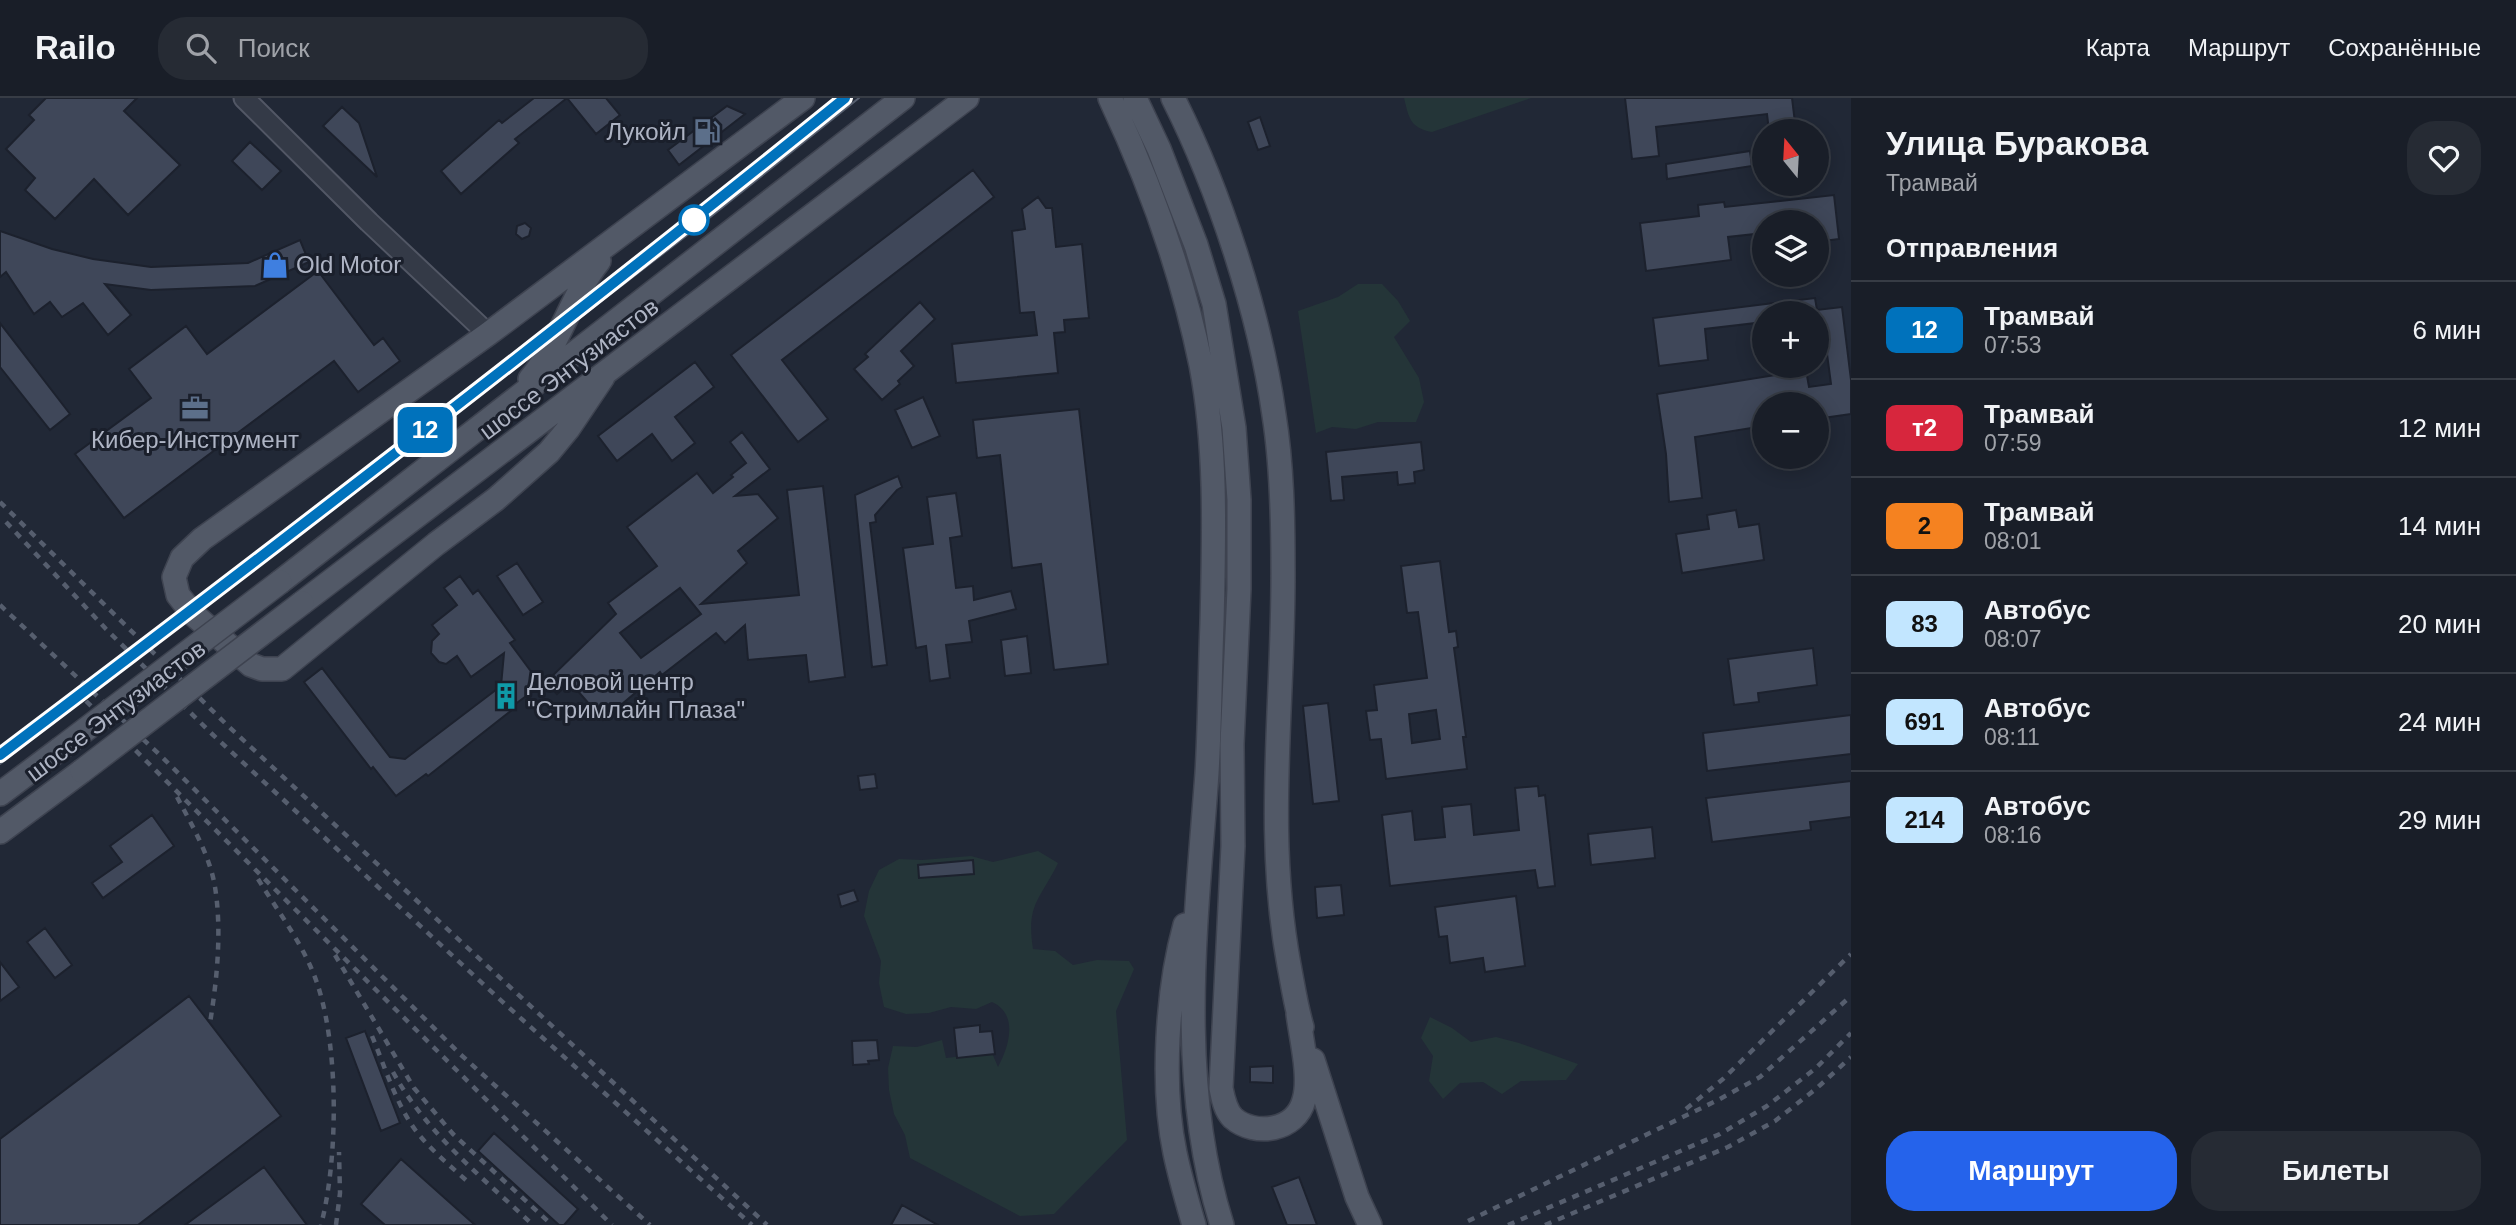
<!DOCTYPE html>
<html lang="ru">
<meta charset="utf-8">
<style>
body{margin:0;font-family:Arial,sans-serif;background:#262b34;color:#f1f3f6;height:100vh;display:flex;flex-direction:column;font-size:26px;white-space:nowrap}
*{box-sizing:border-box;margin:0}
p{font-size:23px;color:#9fa2a8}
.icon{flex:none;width:38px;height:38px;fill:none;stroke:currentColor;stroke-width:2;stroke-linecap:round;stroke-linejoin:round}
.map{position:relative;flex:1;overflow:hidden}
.sheet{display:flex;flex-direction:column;background:#191e28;width:665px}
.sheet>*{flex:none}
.badge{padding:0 14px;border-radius:10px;font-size:24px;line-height:46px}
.needle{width:46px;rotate:342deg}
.buttons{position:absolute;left:1752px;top:21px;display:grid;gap:14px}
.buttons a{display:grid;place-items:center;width:77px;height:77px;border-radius:50%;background:#191e28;box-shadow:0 4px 18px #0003,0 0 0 2px #373c45;font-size:35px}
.map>.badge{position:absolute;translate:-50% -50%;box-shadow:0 0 0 4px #fff}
h2{padding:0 35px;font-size:26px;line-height:63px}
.round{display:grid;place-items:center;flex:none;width:74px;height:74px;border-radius:28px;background:#262b34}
.head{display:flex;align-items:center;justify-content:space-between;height:119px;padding:0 35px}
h1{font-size:33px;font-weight:700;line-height:52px}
.action{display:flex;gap:14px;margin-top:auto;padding:14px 35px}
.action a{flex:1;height:80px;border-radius:28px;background:#2563eb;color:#fff;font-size:28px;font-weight:700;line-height:80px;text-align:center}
.action a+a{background:#262b34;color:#f1f3f6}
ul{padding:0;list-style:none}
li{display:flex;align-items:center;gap:21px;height:98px;padding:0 35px;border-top:2px solid #373c45}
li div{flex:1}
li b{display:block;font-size:26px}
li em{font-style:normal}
li .badge{min-width:77px;font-weight:700;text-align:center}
header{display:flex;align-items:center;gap:42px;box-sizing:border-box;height:98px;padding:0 35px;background:#191e28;border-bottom:2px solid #373c45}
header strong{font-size:33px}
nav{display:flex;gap:38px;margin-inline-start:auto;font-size:24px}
.search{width:490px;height:63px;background:#262b34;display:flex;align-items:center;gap:18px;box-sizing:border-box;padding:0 24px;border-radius:28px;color:#9fa2a8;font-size:26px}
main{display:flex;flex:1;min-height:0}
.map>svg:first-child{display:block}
</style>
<header>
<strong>Railo</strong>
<div class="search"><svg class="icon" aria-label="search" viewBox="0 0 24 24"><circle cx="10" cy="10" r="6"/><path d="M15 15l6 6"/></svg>Поиск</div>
<nav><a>Карта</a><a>Маршрут</a><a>Сохранённые</a></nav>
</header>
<main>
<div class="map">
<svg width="1851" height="1127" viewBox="0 0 1851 1127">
<rect width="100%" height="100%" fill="#212836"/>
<path fill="#243538" d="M1404,0h127l-99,34c-22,-4 -23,-14 -28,-34z
M1358,186h24l16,17 12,20 -16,16 25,41 5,24 -8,20h-38l-22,7 -24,-2 -16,6 -18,-122 40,-14z
M1038,753l20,12c-18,37 -32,41 -25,86l22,2 18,14 24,-5 32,1 5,8 -18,42 11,129 -73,74 -34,2 -110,-58 -5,-23 -11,-21 -5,-24 -1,-22 5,-22 24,1 25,-7 4,18 46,-5 6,14c11,-20 21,-53 -6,-65l-16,7 -25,-2 -22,6 -23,1 -22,-7 -5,-24 2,-22 -17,-45 5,-25 10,-21 20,-11 23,1 49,-4 22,6z
M1430,919l22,11 19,14 25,-5 23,6 59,21 -12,16 -45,1 -19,13 -19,-12 -23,1 -17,16 -14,-18 4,-25 -12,-18z"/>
<path fill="#3f4759" stroke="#1c212d" stroke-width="2" fill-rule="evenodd" d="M46,0h91l-13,13 56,54 -52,50 -34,-36 -39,40 -30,-29 10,-12 -29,-29 28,-29 -5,-5z
M534,0h33l-52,41 4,4 -58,51 -20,-23 58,-51 3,3z
M567,0h39l14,17 -24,19z
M1625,0h167l4,33h-27l-2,-17 -111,13 3,29 -27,3z
M727,8l18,8 -66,51 -11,-15z
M342,9l17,16 18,54 -54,-51z
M1260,19l10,29 -12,4 -10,-28z
M250,44l31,29 -19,19 -30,-29z
M1750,53l2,15 -85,13 -1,-15z
M973,72l21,27 -212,163 46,59 -30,23 -67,-87z
M1834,97l5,44 -23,3v-20h-52v11l-36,4 3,23 -85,11 -6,-48 59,-7 -1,-11 26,-3 1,5z
M1038,99l8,11h6l4,39 26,-3 7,74 -25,2 1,12 -11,1 4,40 -102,10 -4,-39 85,-9 -3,-23 -14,1 -8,-82 13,-2 -3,-20z
M525,125l6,5 -2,8 -7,3 -6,-5 1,-8z
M0,133l52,18 41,10 58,8 97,-4 52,-23 9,22 -54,24 -104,4 -46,-6 26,31 -23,20 -25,-32 -21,14 -12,-15 -16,12 -28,-42 -6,5z
M318,173l56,74 9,-7 17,23 -42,31 -24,-31 -210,157 -49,-64 76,-56 -22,-29 57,-43 21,28z
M1815,200l2,12 25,-3 9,73v34l-35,5v-15h-52v22l-69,11 7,61 -33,4 -3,-48 -9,-60 149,-24 3,17 22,-3 -4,-30 -5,1 -3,-20h-3v-22h-52v9l-59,7 3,31 -49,6 -6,-48z
M920,204l15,17 -34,32 13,15 -16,15 2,3 -18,16 -28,-31 14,-12 -3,-3z
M0,225l70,91 -20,16 -50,-63z
M695,264l19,25 -39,30 20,26 -23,18 -20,-27 -35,27 -19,-25z
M923,299l17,39 -28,12 -17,-38z
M1079,311l29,255 -54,6 -13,-106 -29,4 -12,-113 -23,3 -4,-38z
M742,334l28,37 -35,27 23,-2 20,24 -40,33 9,12 -46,41 98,-9 -12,-105 36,-4 22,191 -36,5 -3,-27 -58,5 -3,-35 -20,18 -9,-10 -54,42 -2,-3 -57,48 -33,-38 -13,12 -11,-12 70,-68 -8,-11 49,-37 -30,-39 70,-54 16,20 20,-16 -2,-2 15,-12 -16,-21zM680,490l21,26 -60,44 -21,-25z
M1421,344l3,28 -10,2 1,11 -17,2 -1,-13 -55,5 2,23 -13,1 -5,-49z
M898,378l4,11 -5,3 -22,25 1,7 -6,1 17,142 -15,2 -17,-172z
M956,395l6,43 -12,2 6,50 17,-2 1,14 37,-9 5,18 -47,12 3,21 -26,3 4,33 -20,3 -4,-35 -10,2 -13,-100 30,-4 -6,-47z
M1736,412l3,17 20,-3 5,36 -82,13 -6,-39 33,-5 -2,-14z
M1440,463l9,71 7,-1 2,16 -4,1 12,89h-3l4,32 -81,10 -5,-40 -11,1 -4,-29 11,-1 -3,-25 53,-7 -9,-66 -11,1 -6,-47zM1436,612l4,29 -28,4 -3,-29z
M517,465l26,39 -20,13 -26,-39z
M460,478l13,18 5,-4 37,50 -5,3 31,42 -31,23 2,2 -84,66 -2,-2 -30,22 -23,-29 -2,2 -67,-87 18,-14 68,89 15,2 96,-73 3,-33 -33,24 -14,-21 -11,8 -7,-2 -8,-9 1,-12 7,-7 -7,-9 25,-20 -13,-17z
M1027,538l4,37 -26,3 -4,-36z
M1813,550l4,37 -59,8 1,9 -25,3 -6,-46z
M1328,605l11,98 -26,3 -10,-98z
M1851,617v39l-144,17 -4,-38z
M875,676l2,14 -17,2 -2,-14z
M1851,683v36l-41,5 1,8 -99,12 -6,-44z
M1538,688l1,10 6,-1 10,91 -17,2 -3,-18 -145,16 -8,-71 30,-4 3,29 30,-3 -3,-30 29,-3 3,31 45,-5 -4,-42z
M152,717l22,31 -71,52 -11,-15 30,-21 -12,-16z
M1652,729l3,31 -64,7 -3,-31z
M973,762l1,14 -55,4 -1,-13z
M1341,787l3,30 -27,3 -2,-31z
M854,792l4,11 -17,6 -3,-12z
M1516,798l9,70 -40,6 -2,-14 -33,5 -3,-27 -8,1 -4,-30z
M45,830l27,37 -17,13 -28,-36z
M0,864l19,25 -19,14z
M189,898l92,120 -143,109h-138v-86z
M980,927v7l12,-1 3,23 -38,4 -3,-30z
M365,933l35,92 -19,8 -35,-93z
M877,942l2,20 -11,1 1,3 -16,1 -1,-24z
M1273,968v17l-23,-1v-15z
M494,1035l84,76 -14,16h-5l-81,-74z
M401,1061l74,66h-90l-24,-21z
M264,1069l43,58h-122z
M1299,1079l18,48h-30l-15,-38z
M902,1107l36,20h-47z"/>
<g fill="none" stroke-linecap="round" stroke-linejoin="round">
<defs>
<path id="minor" d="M244,0l125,124 119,112"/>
<path id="major" d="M1110,0c40,85 72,174 91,267 16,84 13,172 11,258 -2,50 -2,100 -5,150 -11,150 -31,306 15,452
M1135,0l24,51 37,96 18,59 20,124 5,72v89l-7,155 1,102 -12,242c2,10 4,22 12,30 22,19 63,13 71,-18 7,-23 -3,-62 -6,-86
M1173,0c46,91 87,216 101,317 8,50 9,102 9,153 1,135 -19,262 6,397 4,21 7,42 13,62
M603,279l-35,52 -19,23 -53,47 -60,45 -154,125h-20l-11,-4 -58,-51 -15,-19 -4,-18 8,-19 20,-19 286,-205 315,-236
M530,281c30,-34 40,-82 69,-118
M280,484l623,-484
M302,505l665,-505
M0,696l60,-45
M0,734l82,-61
M1185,827c-18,65 -24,161 -10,228 5,24 12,48 19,72
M1313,962l44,137 13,28"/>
</defs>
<use href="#minor" stroke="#525765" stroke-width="23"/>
<use href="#major" stroke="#3e4350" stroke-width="26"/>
<use href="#minor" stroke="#343a47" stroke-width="19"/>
<use href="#major" stroke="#525967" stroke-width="23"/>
<path stroke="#565e6e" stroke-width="2" d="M0,666l703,-541 156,-125"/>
<path stroke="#565e6e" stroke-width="4.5" stroke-dasharray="7 7" stroke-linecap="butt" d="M0,404l226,222 541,501
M6,424l100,107 105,104 295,272 246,220
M0,507l161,151 299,298 190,171
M86,603l526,524
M177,699c15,28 33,59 38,90 7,44 2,93 -5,136
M258,781c21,34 48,69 60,107 21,65 20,174 3,239
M335,857l79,133 39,46 99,91
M372,938c13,31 24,68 44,95 15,19 33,34 51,50
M393,974c33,61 90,106 140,153
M1686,1011l37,-30 128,-125
M1468,1123l250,-121 42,-23 91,-81
M336,1127l4,-32 -1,-41
M1508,1127l212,-91 47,-28 49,-38 35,-35
M1545,1127l183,-78 47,-26 42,-33 34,-31"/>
<defs>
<path id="major-bridge" d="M60,651l220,-167
M82,673l220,-168"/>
</defs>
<use href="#major-bridge" stroke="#3e4350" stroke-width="26" stroke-linecap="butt"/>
<use href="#major-bridge" stroke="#525967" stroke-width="23"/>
</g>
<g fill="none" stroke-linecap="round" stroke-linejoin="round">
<defs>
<path id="line" d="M0,657c285,-215 568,-433 845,-657"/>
</defs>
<use href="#line" stroke="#fff" stroke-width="16"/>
<use href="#line" stroke="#0072bc" stroke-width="10"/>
</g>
<defs>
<symbol id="fuel-bare" viewBox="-9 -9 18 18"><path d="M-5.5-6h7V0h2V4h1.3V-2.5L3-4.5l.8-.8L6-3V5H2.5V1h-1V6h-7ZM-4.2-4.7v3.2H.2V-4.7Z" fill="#5c6f8a" stroke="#1a1f2b" stroke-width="2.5" paint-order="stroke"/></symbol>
<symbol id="shop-bare" viewBox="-9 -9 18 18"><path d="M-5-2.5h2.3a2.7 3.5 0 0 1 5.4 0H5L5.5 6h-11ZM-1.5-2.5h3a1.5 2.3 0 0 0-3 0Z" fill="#3f7fe0" stroke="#1a1f2b" stroke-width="2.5" paint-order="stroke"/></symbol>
<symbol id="office-bare" viewBox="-9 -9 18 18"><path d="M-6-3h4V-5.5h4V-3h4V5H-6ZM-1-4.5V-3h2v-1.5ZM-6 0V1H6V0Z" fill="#5c6f8a" stroke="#1a1f2b" stroke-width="2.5" paint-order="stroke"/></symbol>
<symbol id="building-bare" viewBox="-9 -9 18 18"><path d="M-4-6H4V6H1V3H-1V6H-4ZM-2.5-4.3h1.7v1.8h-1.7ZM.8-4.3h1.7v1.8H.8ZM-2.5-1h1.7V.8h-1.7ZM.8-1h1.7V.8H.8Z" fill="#0f9aa8" stroke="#1a1f2b" stroke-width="2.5" paint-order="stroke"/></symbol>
</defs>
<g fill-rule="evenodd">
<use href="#fuel-bare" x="688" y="15" width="38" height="38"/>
<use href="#shop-bare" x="256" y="148" width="38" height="38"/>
<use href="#office-bare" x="176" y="291" width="38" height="38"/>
<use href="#building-bare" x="487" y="579" width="38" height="38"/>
</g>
<circle fill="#fff" stroke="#0072bc" stroke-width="3.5" cx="694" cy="122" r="14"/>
<g text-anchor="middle" stroke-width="6" stroke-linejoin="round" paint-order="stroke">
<g font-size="24" fill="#aeb4c4" stroke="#1a1f2b" text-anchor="start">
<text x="686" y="42" text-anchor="end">Лукойл</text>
<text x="296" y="175">Old Motor</text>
<text x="195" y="350" text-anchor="middle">Кибер-Инструмент</text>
<text x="527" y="592">Деловой центр<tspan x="527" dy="28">"Стримлайн Плаза"</tspan></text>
</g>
<g font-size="24" fill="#aeb4c4" stroke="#1a1f2b">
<text transform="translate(569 271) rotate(-37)" y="8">шоссе Энтузиастов</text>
<text transform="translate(116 613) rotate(-37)" y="8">шоссе Энтузиастов</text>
</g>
</g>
</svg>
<div class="buttons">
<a><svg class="needle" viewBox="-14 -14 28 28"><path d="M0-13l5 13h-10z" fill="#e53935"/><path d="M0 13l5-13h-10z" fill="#9fa2a8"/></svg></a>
<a><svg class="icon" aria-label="layers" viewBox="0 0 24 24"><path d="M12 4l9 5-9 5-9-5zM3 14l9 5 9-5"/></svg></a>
<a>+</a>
<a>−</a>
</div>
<b class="badge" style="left:425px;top:332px;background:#0072bc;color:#fff">12</b>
</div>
<section class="sheet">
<div class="head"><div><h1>Улица Буракова</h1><p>Трамвай</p></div><a class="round"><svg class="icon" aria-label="heart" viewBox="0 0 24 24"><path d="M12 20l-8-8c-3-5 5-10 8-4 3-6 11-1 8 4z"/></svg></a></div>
<h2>Отправления</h2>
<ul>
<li><span class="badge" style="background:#0072bc;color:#fff">12</span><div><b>Трамвай</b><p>07:53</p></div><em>6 мин</em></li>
<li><span class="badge" style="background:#d7263d;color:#fff">т2</span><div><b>Трамвай</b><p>07:59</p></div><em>12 мин</em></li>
<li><span class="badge" style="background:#f58220;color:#111">2</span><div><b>Трамвай</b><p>08:01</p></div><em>14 мин</em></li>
<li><span class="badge" style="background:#c2e6ff;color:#111">83</span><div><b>Автобус</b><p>08:07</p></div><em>20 мин</em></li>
<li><span class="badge" style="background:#c2e6ff;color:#111">691</span><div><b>Автобус</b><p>08:11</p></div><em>24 мин</em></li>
<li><span class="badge" style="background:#c2e6ff;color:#111">214</span><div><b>Автобус</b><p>08:16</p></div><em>29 мин</em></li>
</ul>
<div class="action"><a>Маршрут</a><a>Билеты</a></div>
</section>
</main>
